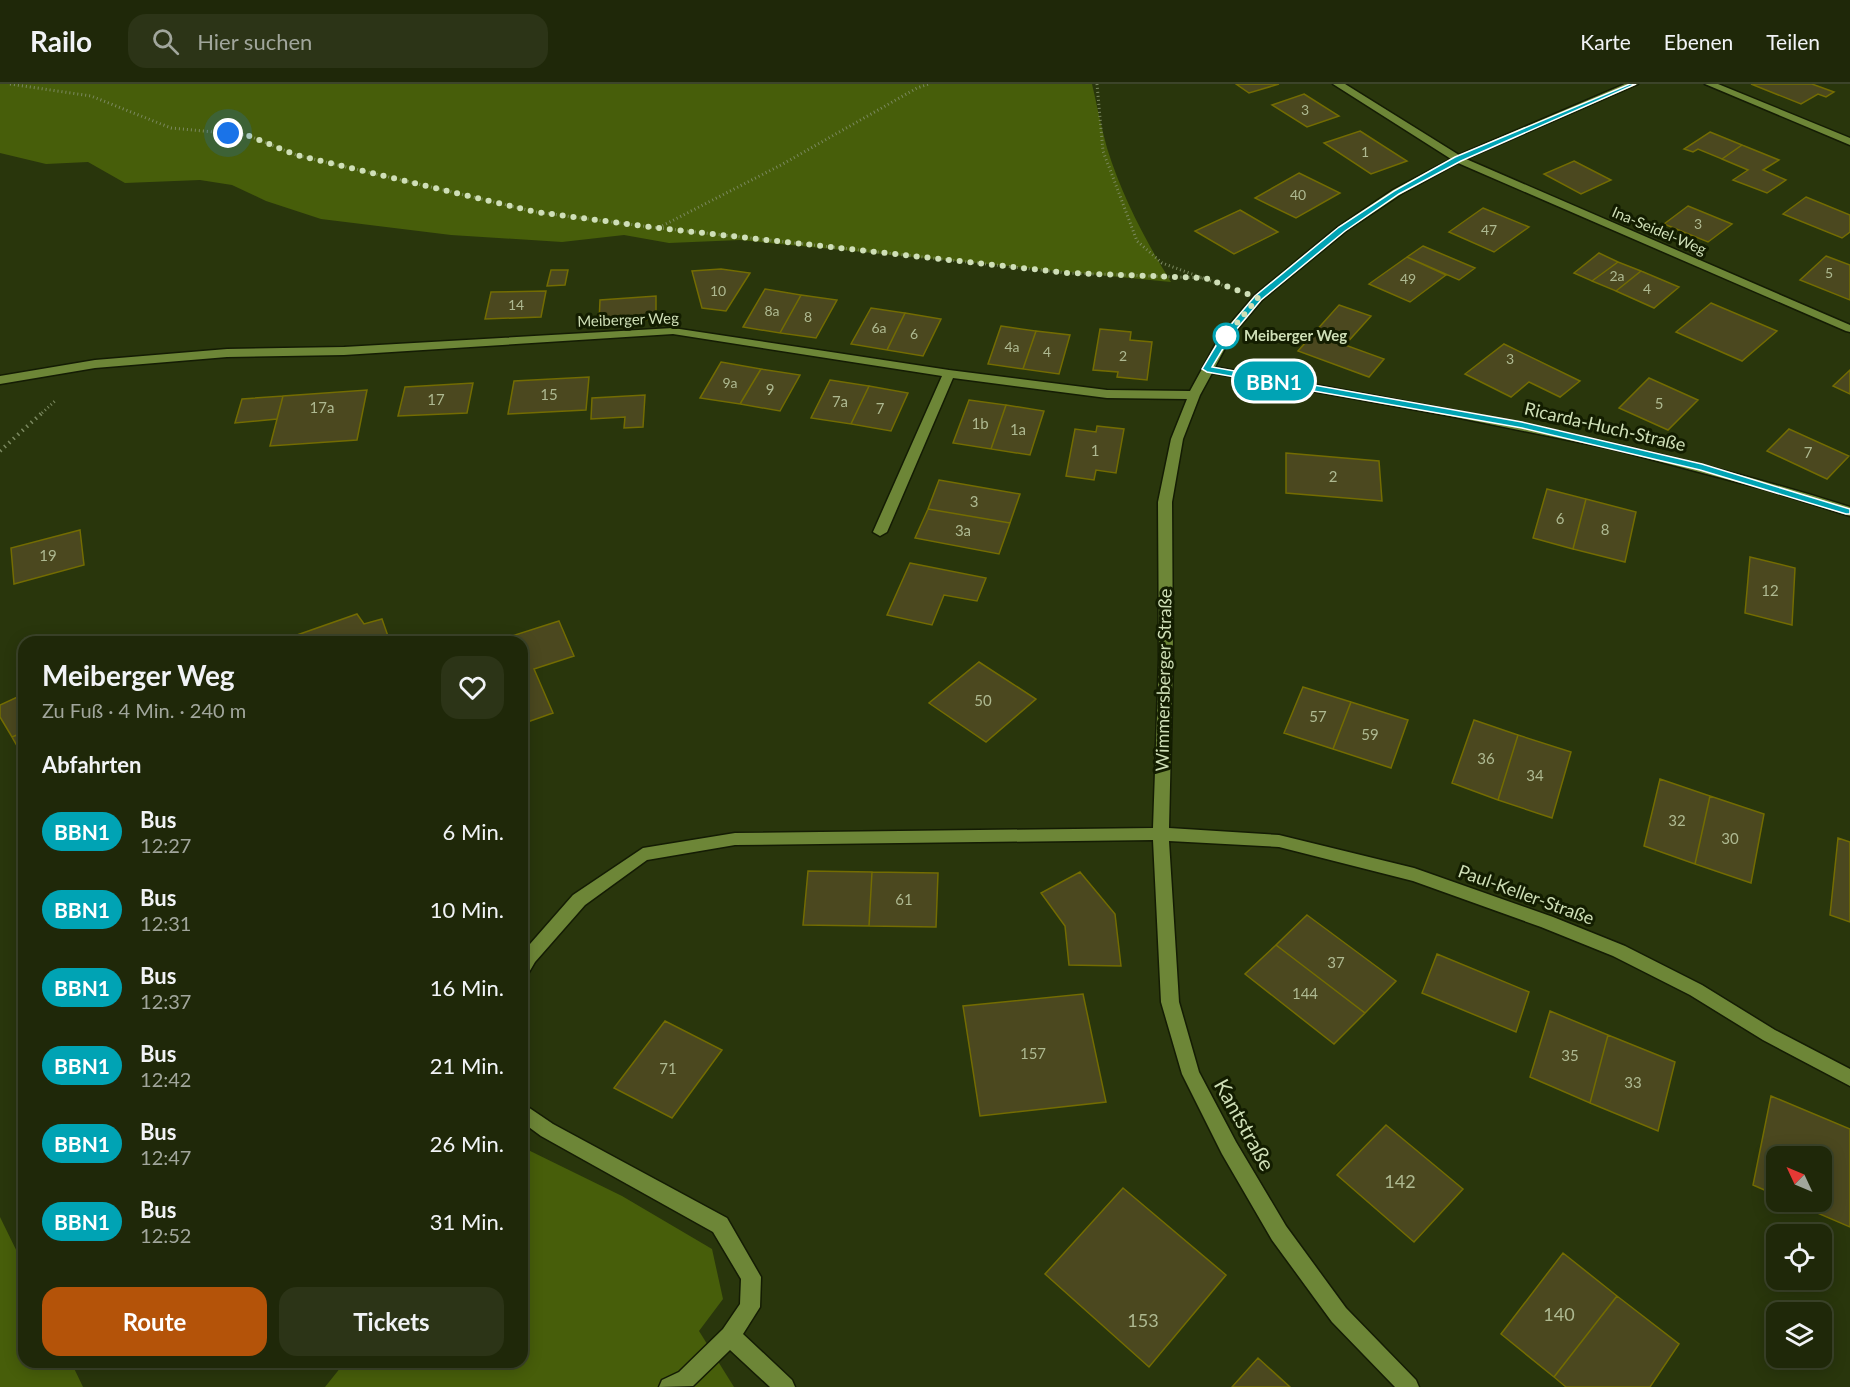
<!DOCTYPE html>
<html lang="de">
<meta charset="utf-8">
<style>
body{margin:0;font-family:Lato,sans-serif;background:#2c3417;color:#f1f3f6;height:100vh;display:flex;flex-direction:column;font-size:22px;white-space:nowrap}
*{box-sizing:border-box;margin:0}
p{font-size:20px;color:#a1a69c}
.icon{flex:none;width:33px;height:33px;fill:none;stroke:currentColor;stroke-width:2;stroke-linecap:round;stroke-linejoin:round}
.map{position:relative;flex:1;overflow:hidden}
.panel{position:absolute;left:18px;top:552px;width:510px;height:732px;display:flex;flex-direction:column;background:#1f2809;border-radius:18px;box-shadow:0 3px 15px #0003,0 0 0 2px #3c442a}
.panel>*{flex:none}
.badge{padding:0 12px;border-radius:20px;font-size:21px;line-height:39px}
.needle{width:39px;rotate:314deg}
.controls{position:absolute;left:1766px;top:1062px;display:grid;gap:12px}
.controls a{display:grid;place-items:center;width:66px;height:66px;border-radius:12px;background:#1f2809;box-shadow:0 3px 15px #0003,0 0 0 2px #3c442a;font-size:30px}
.you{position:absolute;width:30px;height:30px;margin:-15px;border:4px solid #fff;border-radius:50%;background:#1a73e8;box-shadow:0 0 0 9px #1a73e833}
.map>.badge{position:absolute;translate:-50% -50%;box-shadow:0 0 0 3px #fff}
h2{padding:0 24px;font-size:22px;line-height:54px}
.round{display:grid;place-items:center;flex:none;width:63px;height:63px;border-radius:18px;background:#2c3417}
.summary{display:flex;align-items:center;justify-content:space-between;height:102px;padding:0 24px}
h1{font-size:28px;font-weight:700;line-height:45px}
.button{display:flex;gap:12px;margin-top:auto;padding:12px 24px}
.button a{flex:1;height:69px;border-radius:18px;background:#b45309;color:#fff;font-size:24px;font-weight:700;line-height:69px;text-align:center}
.button a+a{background:#2c3417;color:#f1f3f6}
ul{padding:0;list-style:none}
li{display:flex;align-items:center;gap:18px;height:78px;padding:0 24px}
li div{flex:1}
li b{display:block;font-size:22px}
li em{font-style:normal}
li .badge{min-width:66px;font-weight:700;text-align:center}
header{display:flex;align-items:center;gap:36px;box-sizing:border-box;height:84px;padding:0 30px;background:#1f2809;border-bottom:2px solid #3c442a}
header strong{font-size:28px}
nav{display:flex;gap:33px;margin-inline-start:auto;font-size:21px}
.search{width:420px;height:54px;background:#2c3417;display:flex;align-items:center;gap:15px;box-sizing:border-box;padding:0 21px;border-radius:18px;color:#a1a69c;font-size:22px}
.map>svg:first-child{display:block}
</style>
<header>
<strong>Railo</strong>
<div class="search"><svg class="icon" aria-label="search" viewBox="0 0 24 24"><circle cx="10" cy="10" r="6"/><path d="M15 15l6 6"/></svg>Hier suchen</div>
<nav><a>Karte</a><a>Ebenen</a><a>Teilen</a></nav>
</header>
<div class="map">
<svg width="1850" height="1303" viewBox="0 0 1850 1303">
<rect width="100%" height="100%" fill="#29360c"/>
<path fill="#475e0a" d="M0,0h1092c5,21 9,43 15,64 15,48 38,92 64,134l-431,-42 -71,3 -45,-8 -62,7 -111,-7 -130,-16 -55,-18 -34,-16 -32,-5 -75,3 -37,-21 -42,2 -46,-11z
M522,1063l100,49 90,53 11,50 -24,32 35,56h-409l20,-25h177z
M0,1133l24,49v96h47l12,25h-83z"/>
<path fill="#4b481f" stroke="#736c02" stroke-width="1.5" d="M1236,0h43l-30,9z
M1751,0h61l22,8 -8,5 -8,-3 -17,10z
M1304,10l35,22 -32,11 -35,-22z
M1360,47l47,30 -36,13 -47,-31z
M1710,48l32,13 -20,14 -24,-10 -5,3 -9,-3z
M1742,61l37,15 -16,10 23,10 -19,13 -34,-13 15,-10 -26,-11z
M1574,77l37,19 -30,14 -37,-20z
M1299,89l41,20 -44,25 -41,-20z
M1806,113l44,18v17l-8,6 -59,-24z
M1688,122l44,18 -24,18 -44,-18z
M1483,124l46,19 -35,25 -45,-20z
M1240,126l38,22 -44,22 -39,-23z
M1423,162l52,22 -16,12 -52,-23z
M1599,169l19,9 -26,19 -18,-8z
M1826,172l24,9v35l-50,-20z
M1407,173l39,18 -36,27 -41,-18z
M1618,178l23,9 -25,20 -24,-10z
M721,185l29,4 -24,38 -24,-3 -10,-37z
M551,186h17l-3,15 -18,1z
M1641,187l38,16 -25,21 -38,-17z
M765,205l36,6 -21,38 -37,-6z
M546,207l-5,26 -56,2 6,-27z
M801,211l36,5 -21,38 -36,-5z
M656,212v23l-57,4 1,-23z
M1711,219l66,28 -35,30 -66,-29z
M1339,221l32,11 -26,29 39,14 -15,18 -71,-26z
M871,224l34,5 -18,37 -36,-6z
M905,229l36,6 -18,37 -36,-6z
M1001,242l35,5 -13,38 -35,-5z
M1100,245l31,3 -1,8 22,2 -5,38 -30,-3 1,-5 -25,-2z
M1036,247l34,4 -11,39 -36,-5z
M1504,260l76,37 -20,16 -31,-15 -18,15 -46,-23z
M721,278l40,7 -21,35 -40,-6z
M761,285l39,6 -20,36 -40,-7z
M1850,286v24l-17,-8z
M589,293l-3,33 -78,4 6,-33z
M1649,294l49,22 -30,30 -49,-22z
M830,296l39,6 -18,38 -40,-6z
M473,299l-6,30 -69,3 7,-29z
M869,302l39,7 -17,38 -40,-7z
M367,306l-10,50 -87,6 13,-50z
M645,311l-2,32 -19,1 1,-11 -34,2 1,-21z
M283,312l-6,23 -42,4 7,-24z
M969,316l37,5 -15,44 -38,-6z
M1006,321l38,6 -14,44 -39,-6z
M1097,342l27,3 -8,44 -20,-3 -2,10 -28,-4 9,-47 21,3z
M1789,345l60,27 -22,23 -60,-28z
M1286,369l93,8 3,40 -96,-8z
M939,396l81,14 -10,29 -82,-14z
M1547,405l39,10 -13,50 -40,-11z
M1586,415l50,13 -11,50 -52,-13z
M928,425l82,14 -11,31 -84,-16z
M80,446l4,35 -70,19 -3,-36z
M1750,473l45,11 -3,57 -47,-12z
M910,479l76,15 -9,23 -33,-6 -12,30 -45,-10z
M357,530l7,10 18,-5 7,20 -7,3h-12l-1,-4 -11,4h-81z
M559,537l15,35 -40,13 19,44 -31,11v-82h-29z
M979,578l57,37 -50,43 -57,-39z
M1303,603l48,15 -18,47 -49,-16z
M24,610v38l-12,5 -12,-20v-12z
M1351,618l57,18 -17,48 -58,-19z
M1474,636l44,15 -20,65 -46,-17z
M24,648v26l-12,-21z
M1518,651l53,17 -19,66 -54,-18z
M1660,695l50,17 -15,68 -51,-18z
M1710,712l54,18 -13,69 -56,-19z
M1838,754l12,4v80l-20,-7z
M808,787l64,1 -3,54 -66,-1z
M872,788l66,1 -2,54 -67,-1z
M1080,788l35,42 6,52 -52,-1 -4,-39 -24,-33z
M1307,831l89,66 -31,32 -89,-68z
M1276,861l89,68 -31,31 -89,-70z
M1437,870l92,38 -13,40 -94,-39z
M1083,910l23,108 -126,14 -17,-110z
M1550,927l58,24 -18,68 -60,-26z
M665,937l57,29 -50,68 -58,-30z
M1608,951l67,27 -17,69 -68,-28z
M1771,1012l79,33v98l-58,-25h29v-46h-45v39l-23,-10z
M1386,1041l77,64 -49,53 -77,-67z
M1123,1104l103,87 -77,92 -104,-93z
M1563,1169l54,43 -63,81 -53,-43z
M1617,1212l62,48 -29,43h-84l-12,-10z
M1258,1274l32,29h-58z"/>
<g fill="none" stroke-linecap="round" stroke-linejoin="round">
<defs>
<path id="minor" d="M1333,0h12l114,71 166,-71h13l-172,75 384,166v7l-4,-1 -388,-168 -57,31 -55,37 -84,69 -31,37 -16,30c214,38 427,74 635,140v9l-83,-26 -155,-41 -162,-33 -238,-43 -12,22 -17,44 -11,63 1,157 -4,169 110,7 135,33 139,49 72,29 77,39 73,45 75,39v17l-87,-46 -73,-45 -77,-39 -72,-29 -128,-46 -134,-34 -110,-6 10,161 20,70 37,70 50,84 60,82 70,72 3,7h-24l-63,-65 -60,-82 -50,-86 -40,-80 -21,-72 -8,-162 -418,5 -88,15 -62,45 -50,57 -7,12 -6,2 1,-24 50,-57 70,-47 92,-15 418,-5 6,-169 -1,-157 13,-63 16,-40 -80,-1 -154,-20 -66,154 -7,4 -7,-4 69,-156 -269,-42 -329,21 -117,2 -132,11 -95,16v-8l95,-16 132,-11 117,-2 329,-19 276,42 158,20 83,1 30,-55 34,-40 84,-69 55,-37 58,-31z
M1705,0h13l132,54v7z
M522,1019l31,21 174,94 34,59 -1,30 -17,27 49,46 3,7h-25l-40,-37 -37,36 -34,1 3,-7 17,-8 44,-43 17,-25 1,-25 -28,-47 -172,-96 -19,-14z"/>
</defs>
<use href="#minor" stroke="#141c04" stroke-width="3"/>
<path stroke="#7b8960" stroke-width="3" stroke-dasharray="1 3" stroke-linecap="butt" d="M10,0l81,12 80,32 76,7 49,20 240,57 122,16 123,-63 136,-77 12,-4
M1097,0l6,67 34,90 25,22 68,25
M659,144l409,45 137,5
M42,329l13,-12"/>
<path stroke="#7b8960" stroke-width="4" stroke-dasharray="1.5 4.5" stroke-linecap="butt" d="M0,367l44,-40"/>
<use href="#minor" fill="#6d8637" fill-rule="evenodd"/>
</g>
<path fill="#00a3b4" stroke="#fff" stroke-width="1.5" d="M1630,0h6l-175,77 -62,33 -54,37 -84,69 -31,37 -18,30 310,55 180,42 148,45v5h-4l-146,-44 -178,-42 -315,-56 -5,-3 21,-35 32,-38 84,-69 55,-36 61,-34z"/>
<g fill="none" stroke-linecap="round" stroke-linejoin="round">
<path stroke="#cfdfb7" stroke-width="6" stroke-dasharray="0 10.8" d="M228,49l19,2 49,20 240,57 122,16 410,45 137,5 53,20 -32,38"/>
</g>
<circle fill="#fff" stroke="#00a3b4" stroke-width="3" cx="1226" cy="252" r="12"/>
<g text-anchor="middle" stroke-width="6" stroke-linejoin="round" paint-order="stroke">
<g font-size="14" fill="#aeb991">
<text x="1305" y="31">3</text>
<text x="1365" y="73">1</text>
<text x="1298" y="116">40</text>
<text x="1698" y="145">3</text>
<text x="1489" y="151">47</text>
<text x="1829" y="194">5</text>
<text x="1617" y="197">2a</text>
<text x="1408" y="200">49</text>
<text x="1647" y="210">4</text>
<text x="718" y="212">10</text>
<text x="516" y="226">14</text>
<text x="772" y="232">8a</text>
<text x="808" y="238">8</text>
<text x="879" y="249">6a</text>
<text x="914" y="255">6</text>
<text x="1012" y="268">4a</text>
<text x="1047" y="273">4</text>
<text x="1123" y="277">2</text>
<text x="1510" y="280">3</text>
<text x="730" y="304">9a</text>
</g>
<g font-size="15" fill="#cfdfb7" stroke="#131d00">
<text transform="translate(1659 147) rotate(23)" y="5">Ina-Seidel-Weg</text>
<text transform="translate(628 236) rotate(-2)" y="5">Meiberger Weg</text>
</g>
<g font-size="15" font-weight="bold" fill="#cfdfb7" stroke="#131d00" text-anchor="start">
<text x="1244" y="257">Meiberger Weg</text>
</g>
<g font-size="15" fill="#aeb991">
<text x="770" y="311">9</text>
<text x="549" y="316">15</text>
<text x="436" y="321">17</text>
<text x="840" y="323">7a</text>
<text x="1659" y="325">5</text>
<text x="322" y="329">17a</text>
<text x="880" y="330">7</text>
<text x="980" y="345">1b</text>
<text x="1018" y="351">1a</text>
<text x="1095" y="372">1</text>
<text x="1808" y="374">7</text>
<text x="1333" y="398">2</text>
<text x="974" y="423">3</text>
<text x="1560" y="440">6</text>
<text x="1605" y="451">8</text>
<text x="963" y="452">3a</text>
<text x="48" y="477">19</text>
<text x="1770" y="512">12</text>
<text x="983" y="622">50</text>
<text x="1318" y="638">57</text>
<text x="1370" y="656">59</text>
<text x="1486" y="680">36</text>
<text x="1535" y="697">34</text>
<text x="1677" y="742">32</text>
<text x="1730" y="760">30</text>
<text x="904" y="821">61</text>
<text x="1336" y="884">37</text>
<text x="1305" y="915">144</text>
<text x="1033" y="975">157</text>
<text x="1570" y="977">35</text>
<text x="668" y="990">71</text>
<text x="1633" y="1004">33</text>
</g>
<g font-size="18" fill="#cfdfb7" stroke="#131d00">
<text transform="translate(1605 343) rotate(13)" y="6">Ricarda-Huch-Straße</text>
<text transform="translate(1164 596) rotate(-89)" y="6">Wimmersberger Straße</text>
<text transform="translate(1526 811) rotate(20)" y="6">Paul-Keller-Straße</text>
</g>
<g font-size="18" fill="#aeb991">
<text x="1400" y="1104">142</text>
<text x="1559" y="1237">140</text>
<text x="1143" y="1243">153</text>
</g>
<g font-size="21" fill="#cfdfb7" stroke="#131d00">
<text transform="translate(1244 1041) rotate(61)" y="7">Kantstraße</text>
</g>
</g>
</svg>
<div class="controls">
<a><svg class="needle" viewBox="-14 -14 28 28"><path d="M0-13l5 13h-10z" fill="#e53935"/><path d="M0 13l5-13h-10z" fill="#a1a69c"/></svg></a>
<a><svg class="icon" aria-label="locate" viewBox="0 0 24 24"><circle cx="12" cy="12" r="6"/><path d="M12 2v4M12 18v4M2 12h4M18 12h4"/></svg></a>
<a><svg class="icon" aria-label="layers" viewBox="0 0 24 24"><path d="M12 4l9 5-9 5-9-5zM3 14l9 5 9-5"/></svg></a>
</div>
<div class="you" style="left:228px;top:49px"></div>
<b class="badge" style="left:1274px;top:297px;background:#00a3b4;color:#fff">BBN1</b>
<section class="panel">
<div class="summary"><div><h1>Meiberger Weg</h1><p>Zu Fuß · 4 Min. · 240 m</p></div><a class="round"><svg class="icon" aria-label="heart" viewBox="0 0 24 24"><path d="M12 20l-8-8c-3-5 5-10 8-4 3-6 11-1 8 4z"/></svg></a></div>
<h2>Abfahrten</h2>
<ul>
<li><span class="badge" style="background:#00a3b4;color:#fff">BBN1</span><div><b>Bus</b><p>12:27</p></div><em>6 Min.</em></li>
<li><span class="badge" style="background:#00a3b4;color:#fff">BBN1</span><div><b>Bus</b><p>12:31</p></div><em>10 Min.</em></li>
<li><span class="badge" style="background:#00a3b4;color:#fff">BBN1</span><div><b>Bus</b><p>12:37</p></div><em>16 Min.</em></li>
<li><span class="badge" style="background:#00a3b4;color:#fff">BBN1</span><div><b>Bus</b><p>12:42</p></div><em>21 Min.</em></li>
<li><span class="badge" style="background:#00a3b4;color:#fff">BBN1</span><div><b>Bus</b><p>12:47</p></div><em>26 Min.</em></li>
<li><span class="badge" style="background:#00a3b4;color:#fff">BBN1</span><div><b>Bus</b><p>12:52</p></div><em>31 Min.</em></li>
</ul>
<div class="button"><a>Route</a><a>Tickets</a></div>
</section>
</div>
